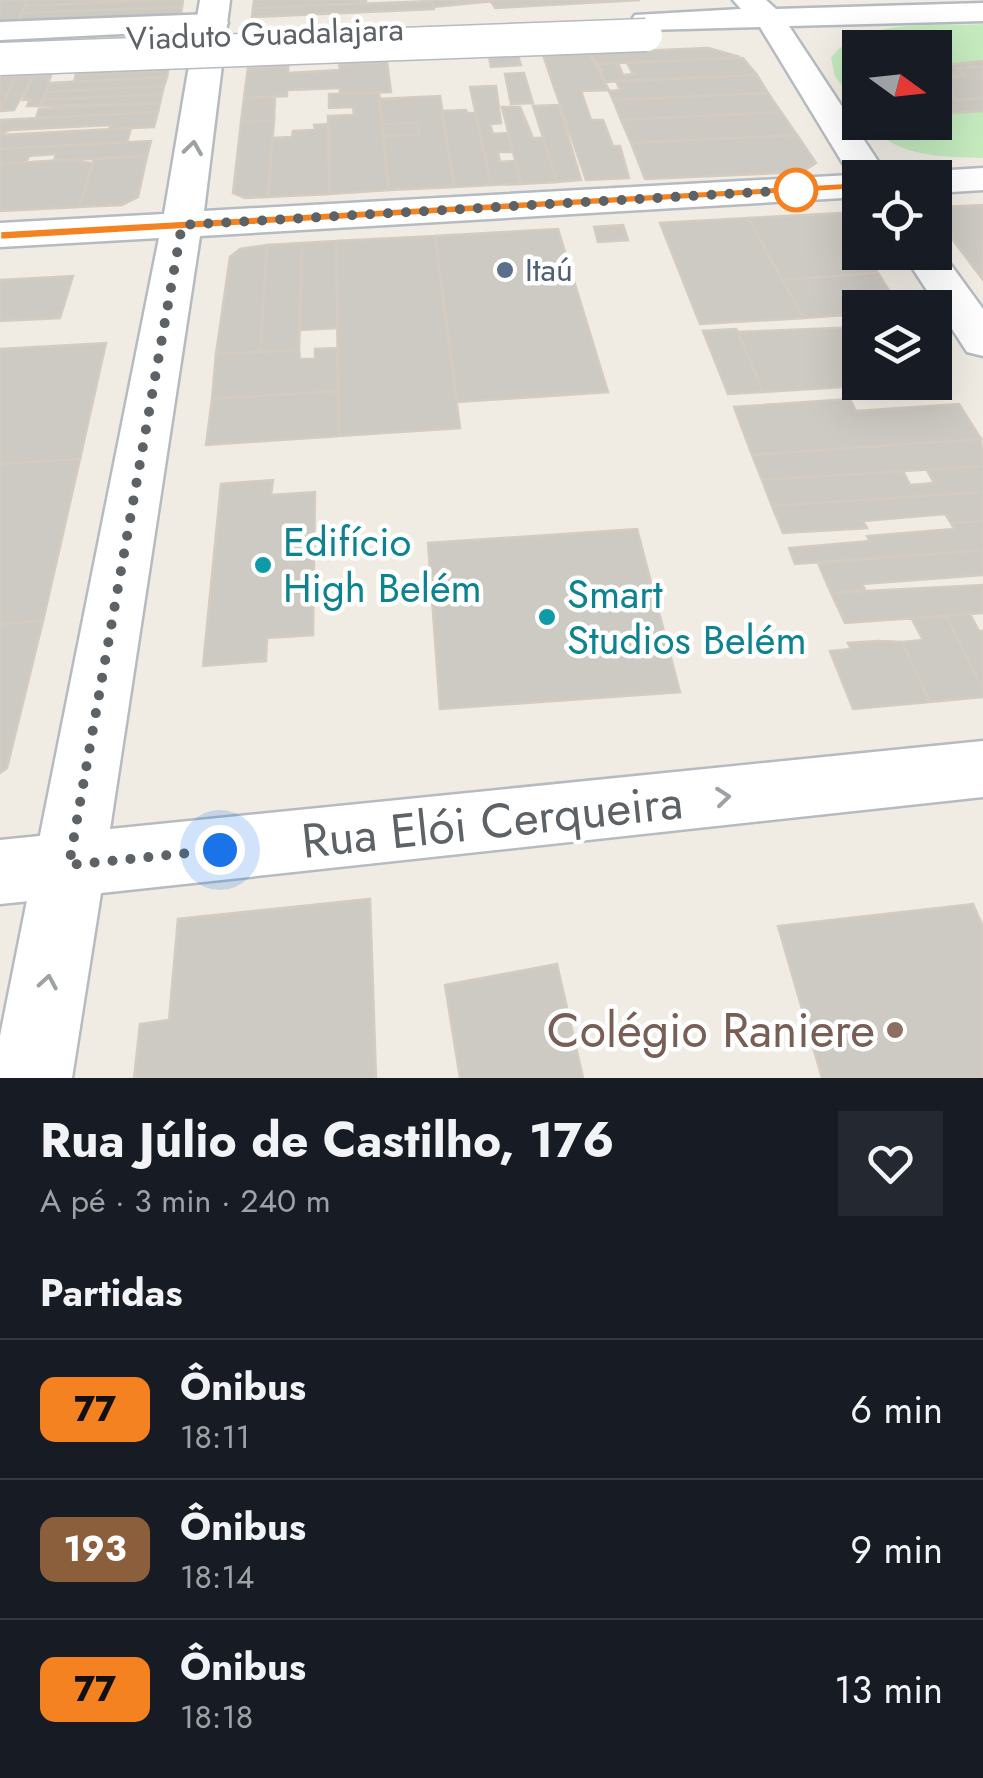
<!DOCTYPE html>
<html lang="pt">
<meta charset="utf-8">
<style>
body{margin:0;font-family:Jost,sans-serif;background:#242831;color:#f1f3f6;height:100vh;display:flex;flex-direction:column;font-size:38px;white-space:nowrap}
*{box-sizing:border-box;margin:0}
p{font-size:32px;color:#9ea1a6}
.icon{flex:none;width:55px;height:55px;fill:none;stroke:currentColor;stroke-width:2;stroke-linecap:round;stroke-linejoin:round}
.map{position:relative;height:1078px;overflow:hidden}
.drawer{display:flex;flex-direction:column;background:#171b24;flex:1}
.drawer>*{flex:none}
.badge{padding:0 20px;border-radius:15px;font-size:35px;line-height:65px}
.needle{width:65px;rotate:105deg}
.tools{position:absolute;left:842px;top:30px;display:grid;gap:20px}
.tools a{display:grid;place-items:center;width:110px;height:110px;border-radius:0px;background:#171b24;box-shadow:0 10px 40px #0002;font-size:50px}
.you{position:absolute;width:50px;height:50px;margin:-25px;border:8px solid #fff;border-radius:50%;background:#1a73e8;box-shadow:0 0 0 15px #1a73e833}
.map>.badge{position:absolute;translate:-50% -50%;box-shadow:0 0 0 5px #fff}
h2{padding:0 40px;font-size:38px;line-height:90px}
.round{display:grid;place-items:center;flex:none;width:105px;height:105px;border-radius:0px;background:#242831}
.headline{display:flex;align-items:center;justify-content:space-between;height:170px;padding:0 40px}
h1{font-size:48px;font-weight:700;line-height:75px}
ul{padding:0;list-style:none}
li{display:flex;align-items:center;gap:30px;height:140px;padding:0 40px;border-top:2px solid #363941}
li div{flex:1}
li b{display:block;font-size:38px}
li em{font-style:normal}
li .badge{min-width:110px;font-weight:700;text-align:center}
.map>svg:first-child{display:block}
</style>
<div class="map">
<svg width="983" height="1078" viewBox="0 0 983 1078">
<rect width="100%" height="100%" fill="#f0ece4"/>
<path fill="#c4eabe" d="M983,24v134c-39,-1 -90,-1 -114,-35l66,-1v-74h-75v62l-25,-34 -4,-18c30,-41 106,-31 152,-34z"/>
<path fill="#cdc9c3" stroke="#d5ccc1" stroke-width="2.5" d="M0,0h28l-12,25h-16z
M28,0h139l-142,6z
M166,0h17l-1,7 -161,6 4,-7z
M254,0h112v3l-113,5z
M433,0h71l-70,7z
M640,0l-145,8 -4,-7 13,-1z
M433,1l1,8 -182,8 1,-9z
M182,7l-2,14 -166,7 7,-15z
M708,48l32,9 -142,7 -9,-11z
M589,53l20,37 -28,1 10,29h12l10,26h7l9,32 -43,2 -43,-125z
M518,56l3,9 -30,2 -2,-10z
M743,58l14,17 -152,7 -7,-18 20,-1 5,12 10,-1 -6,-11z
M983,61v6l-26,1 8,8 -30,2 22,22 26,-2v13l-46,3 -2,-48z
M387,62l4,30 -51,2v-6l-53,2v6l-43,2 4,-30 40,-2v7l52,-3 -1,-6z
M983,67v31l-26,2 -22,-22 30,-2 -8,-8z
M168,70l-1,7 -93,5 2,-8z
M524,73l9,30 -22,1 -6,-30z
M51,75l-10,31h-14l3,-7 -7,1 10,-24z
M757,75l11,18 -155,7 -4,-9 11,-1 -4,-9z
M15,76h18l-19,34 -14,1z
M15,76l-15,34v-33z
M167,77l-3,9 -118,6 3,-9z
M164,86l-2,8 -120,6 4,-8z
M496,86l5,37 -11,1 3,10 15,-1 5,19h-15l2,10 16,-1 5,23 -30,1 -21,-98z
M379,92l10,98 -60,4 -1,-78 26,-1 -1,-8 -24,1v-14z
M768,93l13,19 -160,8 -8,-20z
M162,94l-2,9 -120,3 2,-6z
M440,96l14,91 -65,3 -6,-54 36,-1 -1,-12 -36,1 -3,-25z
M275,97l-1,24 -33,1 3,-24z
M160,103l-2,9 -122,6 3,-9z
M558,105l8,24 15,51 -24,2 -24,-76z
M502,107h18l13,31h10l14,44 -36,2z
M466,110l1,3h9l15,72 -37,2 -12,-76z
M158,112l-4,15 -45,2 2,-4 -101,5 -10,4v-14z
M781,112l16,23 -166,8 -10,-23z
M274,121l-6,76 -23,1 -12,-5 8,-71z
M418,123l1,12 -36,1 -1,-12z
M329,124v70l-61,3 4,-59 20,-1 1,-6 22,-1 -1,-5z
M131,128l-4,14 -127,7v-14z
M797,135l19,28 -14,9 -157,7 -14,-36z
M151,141l-4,15 -93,5 2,-7 -27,2 -3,6 -26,2v-15z
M147,156l-9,41 -16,8 -43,2 15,-48z
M63,160l30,3 -14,44 -79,4v-47z
M983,205v75l-48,-64 7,-9z
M841,213l19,30v9h6l12,21 -96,7 -34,-62z
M748,218l56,100 -104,6 -40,-101z
M623,225l5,15 -30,2 -4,-15z
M558,229l50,163 -151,10 -22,-166z
M435,236l25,192 -121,8 -3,-195z
M336,241l1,87 -37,2 2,-87z
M302,243l-3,107 -39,2 7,-107z
M267,245l-7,107 -44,2 14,-97 10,-8z
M878,273l22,35h-40v6l-56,4 -22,-38z
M73,276l-13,42 -60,3v-41z
M860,327v55l51,1 -148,9 -25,-60z
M736,329l2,3 25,60 -35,2 -25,-63z
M106,343l-26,116 -80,5v-115z
M337,348l1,43 -126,8 4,-45 83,-4 1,9h15v-10z
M338,391l1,45 -133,9 6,-46z
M850,399l6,12 103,-7 22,35 -229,16 -18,-48z
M981,439l2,27 -221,14 -10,-25z
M80,459l-37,162 -43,3v-160z
M983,466v26l-211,14 -10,-26 141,-9 7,14 24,-2 -7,-13z
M273,480l-2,15 44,-3 -2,143 -46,3 -1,23 -63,5 18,-182z
M983,492v29l-32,2 -6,-9 -82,7 4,7 -84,5 -11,-27z
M983,521v29l-188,14 -6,-16 81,-7 -3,-5 87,-7 -3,-6z
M637,529l43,163 -240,17 -12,-166z
M983,550v25l-121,9 3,6 -34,3 -13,-30z
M983,585v28l-138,10 -14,-30z
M970,614l9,17h4v58l-37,-73z
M946,616l37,73v8l-53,5 -28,-60 21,-2 -11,-21z
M43,621l-36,147 -7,5v-149z
M879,641l23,1 28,60 -77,7 -23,-58 21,-2 -3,-6z
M370,899l6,179h-242l6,-54 29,-4 9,-101z
M973,904l10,23v151h-161l-44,-152z
M557,964l26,114h-123l-15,-93z"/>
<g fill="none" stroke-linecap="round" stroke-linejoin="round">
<defs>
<path id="street" d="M213,14l11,3 4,6 -4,6 -224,11v-18z
M69,833l25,10 10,22 -10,22 -25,10 -69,7v-64z"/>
<path id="secondary" d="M200,0h30l-26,211 646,-36 -90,-148 -114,3 -11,-3 -4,-6 4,-6 106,-6 -8,-9h33l10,9 207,-6v18l-194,5 100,152h-29v19l-660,39 -90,593 873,-88v56l-882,96 -29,185h-72v-42l159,-798 -159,9v-24l164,-9z
M983,168v22l-48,3v-15h-16l16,-7z
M935,243l48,66v47l-16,-4 -65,-100h33z"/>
</defs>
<use href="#street" stroke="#b7bbbf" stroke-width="5"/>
<use href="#secondary" stroke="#b5bbc0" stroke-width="5"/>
<use href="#street" fill="#fff" fill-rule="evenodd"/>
<use href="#secondary" fill="#fff" fill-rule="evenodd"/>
<defs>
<path id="secondary-bridge" d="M0,59l646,-24"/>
</defs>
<use href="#secondary-bridge" stroke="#b5bbc0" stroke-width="35" stroke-linecap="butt"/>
<use href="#secondary-bridge" stroke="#fff" stroke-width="32"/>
</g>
<defs><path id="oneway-chevron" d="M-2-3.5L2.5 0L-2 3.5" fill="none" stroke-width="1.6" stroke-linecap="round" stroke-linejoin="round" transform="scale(2.5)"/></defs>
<g stroke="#9da1a3">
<use href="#oneway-chevron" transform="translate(193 148) rotate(-82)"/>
<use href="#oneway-chevron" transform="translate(723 797) rotate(-6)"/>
<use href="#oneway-chevron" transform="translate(48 982) rotate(-80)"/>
</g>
<path fill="#f58220" stroke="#fff" stroke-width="2.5" d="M860,182l5,1v6l-865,51v-9z"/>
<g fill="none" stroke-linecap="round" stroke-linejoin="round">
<path stroke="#5c6266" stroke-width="10" stroke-dasharray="0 18" d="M220,850l-151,15 113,-640 614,-35"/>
</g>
<circle fill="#fff" stroke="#f58220" stroke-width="5" cx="796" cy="190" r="20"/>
<circle fill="#5c6f8a" stroke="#fff" stroke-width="4" cx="505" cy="270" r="10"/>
<g fill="#0f9aa8" stroke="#fff" stroke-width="4">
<circle cx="263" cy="565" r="10"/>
<circle cx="547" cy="617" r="10"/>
</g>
<circle fill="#8d6e63" stroke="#fff" stroke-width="4" cx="895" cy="1030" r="10"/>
<g text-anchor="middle" stroke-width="9" stroke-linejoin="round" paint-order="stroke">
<g font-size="32" fill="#5c6266" stroke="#fff">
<text transform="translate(265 34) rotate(-2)" y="11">Viaduto Guadalajara</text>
</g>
<g font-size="32" fill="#4e5e75" stroke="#fff" text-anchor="start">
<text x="525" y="281">Itaú</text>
</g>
<g font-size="40" fill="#0d838f" stroke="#fff" text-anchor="start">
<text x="283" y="556">Edifício<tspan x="283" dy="46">High Belém</tspan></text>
<text x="567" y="608">Smart<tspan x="567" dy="46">Studios Belém</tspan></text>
</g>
<g font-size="48" fill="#5c6266" stroke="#fff">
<text transform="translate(492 821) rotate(-6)" y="17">Rua Elói Cerqueira</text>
</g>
<g font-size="48" fill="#785e54" stroke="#fff" text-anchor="end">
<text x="875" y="1047">Colégio Raniere</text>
</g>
</g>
</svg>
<div class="tools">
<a><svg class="needle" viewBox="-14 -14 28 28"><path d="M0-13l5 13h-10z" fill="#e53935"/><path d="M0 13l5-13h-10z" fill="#9ea1a6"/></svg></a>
<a><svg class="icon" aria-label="locate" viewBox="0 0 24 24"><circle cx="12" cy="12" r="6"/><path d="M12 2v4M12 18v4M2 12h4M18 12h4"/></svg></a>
<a><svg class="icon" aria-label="layers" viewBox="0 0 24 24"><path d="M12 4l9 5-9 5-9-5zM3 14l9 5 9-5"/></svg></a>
</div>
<div class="you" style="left:220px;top:850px"></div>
</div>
<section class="drawer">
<div class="headline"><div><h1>Rua Júlio de Castilho, 176</h1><p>A pé · 3 min · 240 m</p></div><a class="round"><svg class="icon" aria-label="heart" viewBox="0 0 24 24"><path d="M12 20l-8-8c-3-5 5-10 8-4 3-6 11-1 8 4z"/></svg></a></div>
<h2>Partidas</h2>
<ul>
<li><span class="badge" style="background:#f58220;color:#111">77</span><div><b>Ônibus</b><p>18:11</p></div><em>6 min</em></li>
<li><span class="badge" style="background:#8b5e3c;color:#fff">193</span><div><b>Ônibus</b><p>18:14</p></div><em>9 min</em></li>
<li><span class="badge" style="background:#f58220;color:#111">77</span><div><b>Ônibus</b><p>18:18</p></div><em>13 min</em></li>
</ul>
</section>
